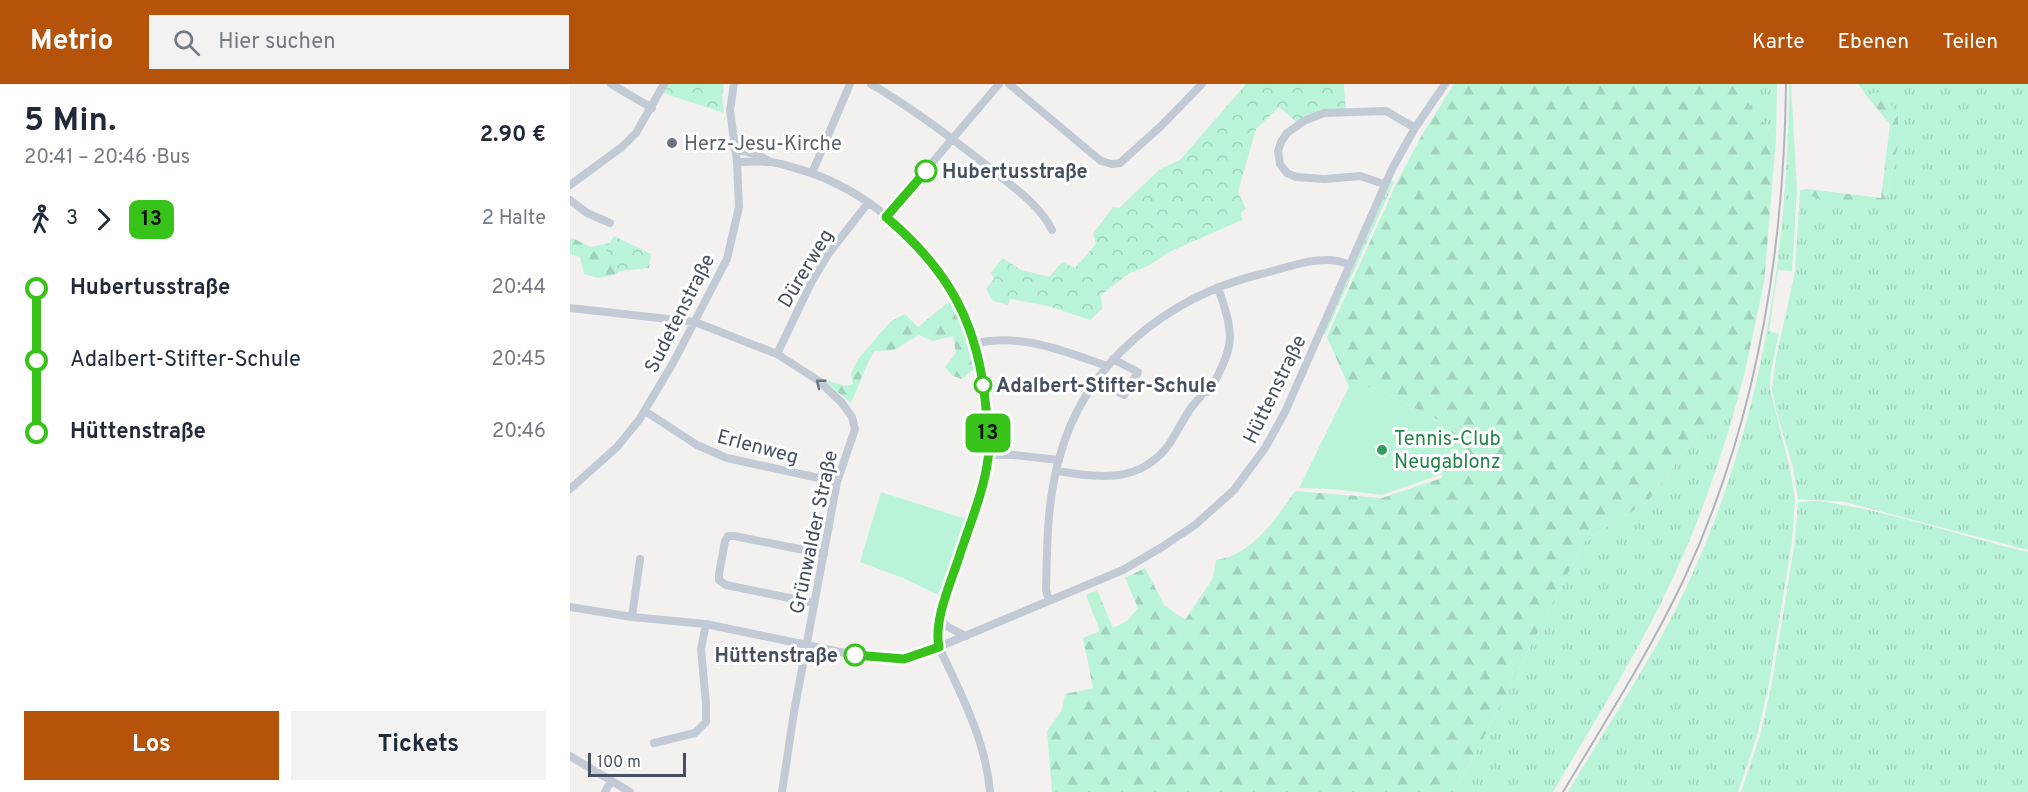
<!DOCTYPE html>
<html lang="de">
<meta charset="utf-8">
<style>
body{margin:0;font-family:Overpass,sans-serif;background:#f2f2f3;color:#1f2937;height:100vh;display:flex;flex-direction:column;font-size:22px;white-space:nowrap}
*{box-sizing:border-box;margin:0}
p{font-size:20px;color:#747a83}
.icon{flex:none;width:33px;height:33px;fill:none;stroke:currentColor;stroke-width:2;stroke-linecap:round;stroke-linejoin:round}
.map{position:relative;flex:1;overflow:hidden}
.panel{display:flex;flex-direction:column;background:#fff;width:570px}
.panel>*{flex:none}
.badge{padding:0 12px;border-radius:9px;font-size:21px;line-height:39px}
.scale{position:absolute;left:18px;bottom:15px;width:98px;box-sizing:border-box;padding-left:6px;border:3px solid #465060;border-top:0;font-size:16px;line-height:21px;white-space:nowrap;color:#465060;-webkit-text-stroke:4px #fff;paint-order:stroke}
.map>.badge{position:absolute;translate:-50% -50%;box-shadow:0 0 0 3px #fff}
.legs{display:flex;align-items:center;gap:9px;height:66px;padding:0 24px;font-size:20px}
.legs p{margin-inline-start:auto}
.overview{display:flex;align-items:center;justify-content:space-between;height:102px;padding:0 24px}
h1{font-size:33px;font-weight:700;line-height:45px}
.primary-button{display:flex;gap:12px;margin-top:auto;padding:12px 24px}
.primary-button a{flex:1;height:69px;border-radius:0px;background:#b45309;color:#fff;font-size:24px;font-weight:700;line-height:69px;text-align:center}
.primary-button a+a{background:#f2f2f3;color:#1f2937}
ul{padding:0 24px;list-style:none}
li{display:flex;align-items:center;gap:21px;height:72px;font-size:22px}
li i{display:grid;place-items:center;width:9px;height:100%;margin:0 8px;background:currentColor}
li i::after{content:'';width:15px;height:15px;margin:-8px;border:4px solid;border-radius:50%;background:#fff}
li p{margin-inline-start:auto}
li:first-child i{background:linear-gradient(#0000 50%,currentColor 0)}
li:last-child i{background:linear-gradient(currentColor 50%,#0000 0)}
header{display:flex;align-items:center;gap:36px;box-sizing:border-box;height:84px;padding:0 30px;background:#b45309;color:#fff}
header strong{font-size:28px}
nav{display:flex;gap:33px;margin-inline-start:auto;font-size:21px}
.search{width:420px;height:54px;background:#f2f2f3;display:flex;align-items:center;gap:15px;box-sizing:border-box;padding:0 21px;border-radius:0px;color:#747a83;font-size:22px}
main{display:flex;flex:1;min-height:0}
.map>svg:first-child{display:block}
</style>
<header>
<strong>Metrio</strong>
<div class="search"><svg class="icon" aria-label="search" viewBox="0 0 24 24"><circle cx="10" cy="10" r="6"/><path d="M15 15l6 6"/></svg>Hier suchen</div>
<nav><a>Karte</a><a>Ebenen</a><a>Teilen</a></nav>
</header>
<main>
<section class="panel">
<div class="overview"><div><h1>5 Min.</h1><p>20:41 – 20:46 · Bus</p></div><b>2.90 €</b></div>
<div class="legs"><svg class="icon" aria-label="walk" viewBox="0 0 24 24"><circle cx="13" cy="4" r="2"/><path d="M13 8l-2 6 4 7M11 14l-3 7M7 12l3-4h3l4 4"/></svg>3<svg class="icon" aria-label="forward" viewBox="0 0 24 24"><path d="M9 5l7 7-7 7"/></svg><b class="badge" style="background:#38c31b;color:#111">13</b><p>2 Halte</p></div>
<ul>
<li><i style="color:#38c31b"></i><b>Hubertusstraße</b><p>20:44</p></li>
<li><i style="color:#38c31b"></i><span>Adalbert-Stifter-Schule</span><p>20:45</p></li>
<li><i style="color:#38c31b"></i><b>Hüttenstraße</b><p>20:46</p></li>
</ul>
<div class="primary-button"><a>Los</a><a>Tickets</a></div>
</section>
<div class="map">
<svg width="1458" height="708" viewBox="0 0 1458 708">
<defs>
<pattern id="grass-tufts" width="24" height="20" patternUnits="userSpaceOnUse" patternTransform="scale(1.5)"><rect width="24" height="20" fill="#baf4d8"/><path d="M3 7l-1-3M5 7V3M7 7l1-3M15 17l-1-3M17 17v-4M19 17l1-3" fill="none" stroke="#a1d3bc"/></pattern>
<pattern id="forest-firs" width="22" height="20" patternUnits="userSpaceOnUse" patternTransform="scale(1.5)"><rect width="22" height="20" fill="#baf4d8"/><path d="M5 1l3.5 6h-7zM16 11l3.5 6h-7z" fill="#a1d3bc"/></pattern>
<pattern id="park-crowns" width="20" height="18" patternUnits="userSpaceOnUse" patternTransform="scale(1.5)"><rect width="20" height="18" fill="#baf4d8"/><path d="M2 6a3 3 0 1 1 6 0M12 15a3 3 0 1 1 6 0" fill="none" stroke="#a1d3bc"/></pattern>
</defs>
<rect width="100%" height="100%" fill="#f3f0f0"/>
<path fill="url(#grass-tufts)" d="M1161,0h46l-1,55 -33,-43z
M1219,0h2l6,106 -5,81 -14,-1 -9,61 10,3 -8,36 -1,19 20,80 5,31 -3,41 -23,142 -12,53 -19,56h-170c33,-56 69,-110 100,-168 87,-165 120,-355 121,-540z
M1288,0h170v466l-183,-48 -47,-3 -5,-32 -17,-57 -4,-20 4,-32 19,-87 5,-81 7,-1v5l78,9 13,-58v-31l-26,-21 -3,6z
M821,96l3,2 -69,153 -2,-2z
M1148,330l14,5c-16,53 -34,105 -57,154 -34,76 -80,147 -122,219h-99l19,-34 111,-216 64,-41 51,-69z
M1247,417c72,9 141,35 211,51v240h-287l19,-56 12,-53 23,-142 3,-39z"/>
<path fill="url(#forest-firs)" d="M884,0h277l12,12 33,43 -12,144 -19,88 -13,48 -14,-5 -19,18 -51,69 -64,41 -111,216 -19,34h-402l-5,-61 15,-21 3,-16 28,-6 -10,-50 17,-7 -14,-36 11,-5 16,38 14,-7 11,-13 -13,-30 20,-10 19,37 21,15 28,-42 3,-18c35,-4 61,-42 79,-69l87,7 60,-20 6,-53 -76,-38h-23l-22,-50 70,-155 26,-49z
M1311,8l17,22v31l-13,58 -4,3 -59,-6 -16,-6 1,-5 74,9 9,-74 -21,-25 3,-6z
M2,154l19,9 19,-4 -3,6 12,22 -2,3 -19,4 -14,-4 -4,-17 -10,-3v-14z
M382,215c12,21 20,42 25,67l-15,13 -9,-3 -8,-9 11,-14 -3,-17 -20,5 -14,-6 -25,15 -20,1 -7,14 -16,38 -24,-20 2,-2 17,5 7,-2 -2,-11 7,-14 33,-38 14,-7 13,13z"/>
<path fill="url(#park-crowns)" d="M98,0h56l-2,15 2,14 -61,-20z
M676,0h98l2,27 -48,12 -19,-16 -23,22 -18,63 8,17 -5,3 1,8 -73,32 -21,14 -18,7 -29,22 1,14 -12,11 -42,-14 -38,-7 -2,6 -15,-4 -7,-12 8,-10 -3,-7 12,-14 18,12 28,7 13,-15 13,6 21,-24 -3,-10 20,-27 6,1 41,-39 20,-9z
M44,152l37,18 -2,14 -30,3 -13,-22z"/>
<path fill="#baf4d8" d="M779,303h23l76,38 -6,49 -60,21 -48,-6 -35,-1z
M311,408l88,28 -26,77 -40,-19 -43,-16z"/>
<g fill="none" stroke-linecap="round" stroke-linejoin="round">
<path stroke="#c2cad6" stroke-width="8" d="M41,0l41,24
M301,0c43,25 81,54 120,85 22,18 49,36 61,61
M439,0l92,77 11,3 8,-1 41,-37 41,-42
M165,65l23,6 11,6
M167,78c10,0 21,-1 32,0 8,0 18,4 26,6 74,20 138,80 170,148 13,27 18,59 21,88 1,18 5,38 2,55 -6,40 -23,79 -35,118 -7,22 -19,46 -14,70 21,45 47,94 51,145
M242,89l38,-89
M814,100l-24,-8 -35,3 -29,-2 -9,-4 -7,-9 -2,-13 3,-9 6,-9 17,-12 20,-8 62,-2 29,17
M0,101l52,-38 14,-14 28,-49
M0,116l17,13 23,10
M316,133l113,-133
M0,224l125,14 82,32 42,27 23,22 10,14 3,12 -18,53 -43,230 -12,80
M406,259c45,-10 88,8 131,23
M207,270l34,-71 18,-30 39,-50
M527,297l27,14 14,-23 -25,-13
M75,327l52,34 30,13 110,24
M419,371h24l46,5
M487,387c43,7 84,13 113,-28 6,-10 12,-21 19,-32 4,-7 9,-10 14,-18l7,-2c25,-49 25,-52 8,-104
M0,405l47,-42 22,-27 34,-57 54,-104 12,-52 -2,-45 -7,-52 4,-26
M479,517l-3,-11c1,-44 1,-88 13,-131 25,-96 108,-162 202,-185 26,-6 63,-22 88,-9
M244,519l-88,-18 -7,-5v-6l6,-33 3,-5h6l90,18
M0,523l62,10 74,7 163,34h38l34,-12 182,-76 39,-23 33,-22 39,-35 31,-42 20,-36 107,-243 23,-41 30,-44
M62,533l8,-58
M370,535l8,8 18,9
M84,659l41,-10 11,-11v-18l-5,-55 5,-25
M0,672l60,36
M35,708l6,-11"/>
<path stroke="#b1b4bb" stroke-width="2" d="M993,708c42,-70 86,-139 121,-213 72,-155 100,-325 102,-495"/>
</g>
<defs><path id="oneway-chevron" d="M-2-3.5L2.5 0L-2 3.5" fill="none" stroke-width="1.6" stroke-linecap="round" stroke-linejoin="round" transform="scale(1.5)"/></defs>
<use stroke="#6b7583" href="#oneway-chevron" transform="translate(250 299) rotate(-141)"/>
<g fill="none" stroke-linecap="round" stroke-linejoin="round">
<defs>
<path id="line-1" d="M285,571l49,4 35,-12c-6,-28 14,-69 22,-96 10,-30 23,-61 27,-92 3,-16 0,-34 -2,-50 -7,-84 -36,-138 -100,-192l40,-46"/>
</defs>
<use href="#line-1" stroke="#fff" stroke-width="14"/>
<use href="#line-1" stroke="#38c31b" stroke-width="9"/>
</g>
<circle fill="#6b7280" stroke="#fff" stroke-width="2" cx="102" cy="59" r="6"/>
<g fill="#fff" stroke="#38c31b" stroke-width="3">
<circle cx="356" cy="87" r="10"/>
<circle cx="413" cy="301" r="8"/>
<circle cx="285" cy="571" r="10"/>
</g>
<circle fill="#2e9e5b" stroke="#fff" stroke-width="2" cx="812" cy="366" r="6"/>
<g text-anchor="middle" stroke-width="6" stroke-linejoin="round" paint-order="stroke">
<g font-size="20" fill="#5b616d" stroke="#fff" text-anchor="start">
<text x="114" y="66">Herz-Jesu-Kirche</text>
</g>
<g font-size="20" font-weight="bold" fill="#465060" stroke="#fff" text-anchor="start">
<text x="372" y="94">Hubertusstraße</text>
<text x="426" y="308">Adalbert-Stifter-Schule</text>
<text x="268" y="578" text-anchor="end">Hüttenstraße</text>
</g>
<g font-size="20" fill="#465060" stroke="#fff">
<text transform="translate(235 184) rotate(-59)" y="7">Dürerweg</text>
<text transform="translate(109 229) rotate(-63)" y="7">Sudetenstraße</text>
<text transform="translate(704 305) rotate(-64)" y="7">Hüttenstraße</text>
<text transform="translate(188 362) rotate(15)" y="7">Erlenweg</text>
<text transform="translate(243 448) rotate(-78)" y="7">Grünwalder Straße</text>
</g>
<g font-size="20" fill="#27864d" stroke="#fff" text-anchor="start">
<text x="824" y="361">Tennis-Club<tspan x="824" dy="23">Neugablonz</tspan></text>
</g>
</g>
</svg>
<div class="scale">100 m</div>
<b class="badge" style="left:418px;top:349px;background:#38c31b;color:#111">13</b>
</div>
</main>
